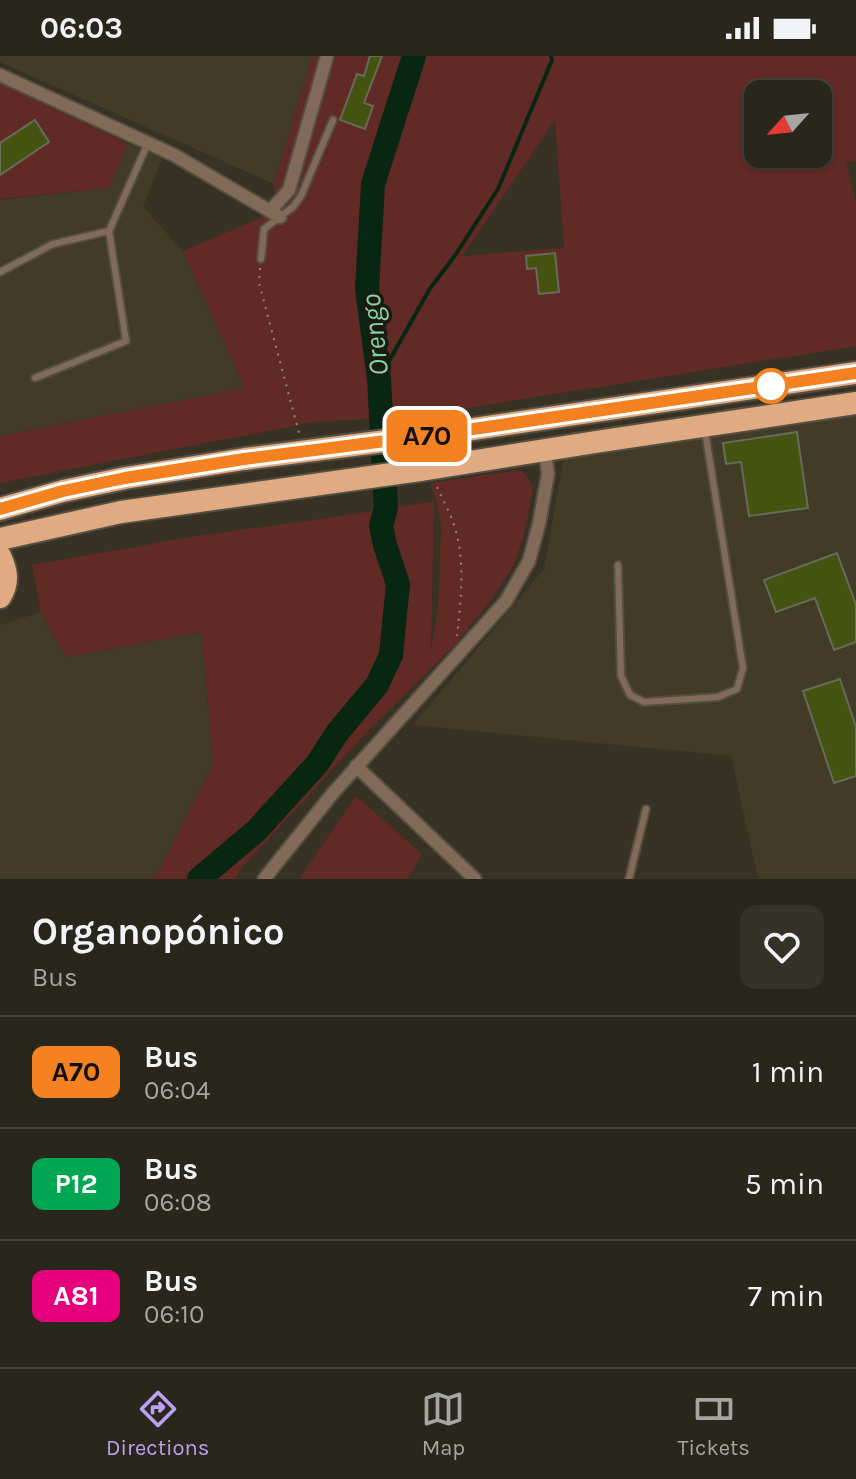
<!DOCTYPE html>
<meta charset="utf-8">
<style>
body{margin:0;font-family:Karla,sans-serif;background:#353228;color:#f1f3f6;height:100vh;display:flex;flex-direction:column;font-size:30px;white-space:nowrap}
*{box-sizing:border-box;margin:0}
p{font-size:26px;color:#a5a5a3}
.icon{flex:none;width:44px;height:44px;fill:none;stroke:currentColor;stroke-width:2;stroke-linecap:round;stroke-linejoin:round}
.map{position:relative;height:823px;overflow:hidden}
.panel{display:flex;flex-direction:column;background:#29261b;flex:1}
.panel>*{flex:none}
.badge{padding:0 16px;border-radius:12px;font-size:28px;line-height:52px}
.needle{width:52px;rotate:243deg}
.buttons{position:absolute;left:744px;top:24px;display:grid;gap:16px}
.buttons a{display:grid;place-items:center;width:88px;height:88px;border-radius:16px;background:#29261b;box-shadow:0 2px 6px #0004,0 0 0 2px #45433a;font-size:40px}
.map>.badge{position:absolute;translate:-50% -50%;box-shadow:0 0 0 4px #fff}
.round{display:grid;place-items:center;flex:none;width:84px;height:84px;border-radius:16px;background:#353228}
.overview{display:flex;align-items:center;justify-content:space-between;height:136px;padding:0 32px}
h1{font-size:38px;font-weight:700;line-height:60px}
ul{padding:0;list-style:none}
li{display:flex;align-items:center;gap:24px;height:112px;padding:0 32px;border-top:2px solid #45433a}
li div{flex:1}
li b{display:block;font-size:30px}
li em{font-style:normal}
li .badge{min-width:88px;font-weight:700;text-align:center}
.status{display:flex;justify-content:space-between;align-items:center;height:56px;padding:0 40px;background:#29261b;direction:ltr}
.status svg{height:22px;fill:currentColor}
.menu{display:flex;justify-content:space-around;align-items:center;height:112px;border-top:2px solid #45433a;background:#29261b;font-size:22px;color:#a5a5a3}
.menu a{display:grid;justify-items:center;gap:4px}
.menu .active{color:#bca0f2}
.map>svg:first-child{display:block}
</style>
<div class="status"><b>06:03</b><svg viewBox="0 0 49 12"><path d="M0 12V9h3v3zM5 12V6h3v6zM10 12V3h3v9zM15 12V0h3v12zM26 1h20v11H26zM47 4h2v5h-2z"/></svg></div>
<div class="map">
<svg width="856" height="823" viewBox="0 0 856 823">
<rect width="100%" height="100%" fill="#373224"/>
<path fill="#423b26" d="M0,0h313l-39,128 -274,-122z
M128,88l34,15 -19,48 40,44 62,137 -245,48v-236l109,-12z
M856,356v467h-98l-27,-123 -318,-31 131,-156 20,-113z
M41,556l25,45 136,-25 11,133 -56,109 -8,5h-149v-254z"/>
<path fill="#612a25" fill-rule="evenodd" d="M313,0h543v106l-10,-1 10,41v144l-439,70 -103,6 -314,61v-47l245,-48 -62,-137 94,-40 -3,-27zM758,38h60v60h-60zM555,64l9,128 -100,8 -1,-1z
M0,27l128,61 -19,44 -109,11z
M521,414l8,9 4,9 -9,48 -10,29 -21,32 -37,47 -86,85 -127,137 -8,13h-86l8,-5 56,-109 -11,-133 -136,25 -25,-45 -9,-47 165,-29 152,-21 85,-14 -3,150 7,-42 3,-83 -4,-23 -7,-20z
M356,740l66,58 -14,25h-109z"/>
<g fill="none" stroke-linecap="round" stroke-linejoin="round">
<path stroke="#072712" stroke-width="4" d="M379,323l50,-89 27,-36 42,-65 54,-129 -1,-4"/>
<path stroke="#072712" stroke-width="24" d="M199,823l57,-48 61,-67 20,-31 40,-48 14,-30 7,-71 -13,-39 -4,-19 5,-18 -7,-129 -12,-90 6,-105 41,-128"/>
</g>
<path fill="#455311" stroke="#666b5b" stroke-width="2" d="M370,0h12l-18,47 9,3 -8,23 -25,-9 17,-46 7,2z
M35,64l14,22 -49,33v-32z
M555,197l4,39 -20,2 -3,-26 -9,1 -1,-13z
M797,376l11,76 -59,8 -8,-54 -15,2 -3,-21z
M837,497l19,52v37l-22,8 -19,-52 -39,14 -12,-32z
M840,623l16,48v49l-22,7 -31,-92z"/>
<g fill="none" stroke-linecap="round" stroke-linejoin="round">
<defs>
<path id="service" d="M109,175l39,-88
M261,203l3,-30 29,-22 8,-11 32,-76
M0,216l53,-28 56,-13 17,110 -91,37
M618,509l3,111 9,19 14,7 74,-5 19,-8 6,-21 -38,-237
M629,823l17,-70"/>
<path id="minor" d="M0,19l174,80 106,62
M270,155l19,-21 38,-134
M356,710l119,113
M264,823l69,-86 173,-192 23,-40 10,-37 9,-50 -3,-24"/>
<path id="trunk" d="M0,453l63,-18 62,-13 119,-19 181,-23 431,-63
M0,483l121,-27 299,-42 182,-29 254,-38
M0,500c7,15 9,27 0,41"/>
</defs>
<use href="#service" stroke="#544f42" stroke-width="10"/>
<use href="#minor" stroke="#544f42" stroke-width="16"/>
<use href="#trunk" stroke="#544f42" stroke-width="26"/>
<path stroke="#8e8a7f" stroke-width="2" stroke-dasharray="2 6" stroke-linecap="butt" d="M260,212l-1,15 40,150
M437,431c5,12 12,23 16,35 13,36 8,76 4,114"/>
<use href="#service" stroke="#826a58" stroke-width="6"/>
<use href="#minor" stroke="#826a58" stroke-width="12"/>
<use href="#trunk" stroke="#e0aa82" stroke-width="22"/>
</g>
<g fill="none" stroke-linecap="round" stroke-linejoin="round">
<defs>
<path id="line" d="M0,453l63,-18 62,-13 119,-19 181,-23 431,-63"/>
</defs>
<use href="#line" stroke="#fff" stroke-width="18"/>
<use href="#line" stroke="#f58220" stroke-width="12"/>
</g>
<circle fill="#fff" stroke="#f58220" stroke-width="4" cx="771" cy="330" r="16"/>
<g text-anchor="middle" stroke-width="7" stroke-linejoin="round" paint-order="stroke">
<g font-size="28" font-style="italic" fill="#82d79a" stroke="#1c1a14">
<text transform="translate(374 279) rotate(-96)" y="10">Orengo</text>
</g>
</g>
</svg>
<div class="buttons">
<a><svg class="needle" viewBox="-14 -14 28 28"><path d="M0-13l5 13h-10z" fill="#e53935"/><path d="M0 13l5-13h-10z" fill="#a5a5a3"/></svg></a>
</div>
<b class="badge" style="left:427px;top:380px;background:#f58220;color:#111">A70</b>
</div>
<section class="panel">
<div class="overview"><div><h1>Organopónico</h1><p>Bus</p></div><a class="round"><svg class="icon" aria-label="heart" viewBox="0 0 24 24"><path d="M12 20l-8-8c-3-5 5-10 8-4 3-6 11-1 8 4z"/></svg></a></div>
<ul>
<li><span class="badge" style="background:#f58220;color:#111">A70</span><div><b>Bus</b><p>06:04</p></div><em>1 min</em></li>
<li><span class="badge" style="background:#00a651;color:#fff">P12</span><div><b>Bus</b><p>06:08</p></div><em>5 min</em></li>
<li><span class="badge" style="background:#e6007e;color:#fff">A81</span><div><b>Bus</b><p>06:10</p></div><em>7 min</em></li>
</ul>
</section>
<nav class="menu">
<a class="active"><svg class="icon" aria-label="directions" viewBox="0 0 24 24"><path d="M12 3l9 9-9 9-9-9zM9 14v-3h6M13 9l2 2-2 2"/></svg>Directions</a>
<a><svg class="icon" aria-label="map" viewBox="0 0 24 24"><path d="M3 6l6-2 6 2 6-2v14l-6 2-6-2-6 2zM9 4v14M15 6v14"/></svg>Map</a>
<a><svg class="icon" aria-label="tickets" viewBox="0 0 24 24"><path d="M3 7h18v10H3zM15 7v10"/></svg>Tickets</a>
</nav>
